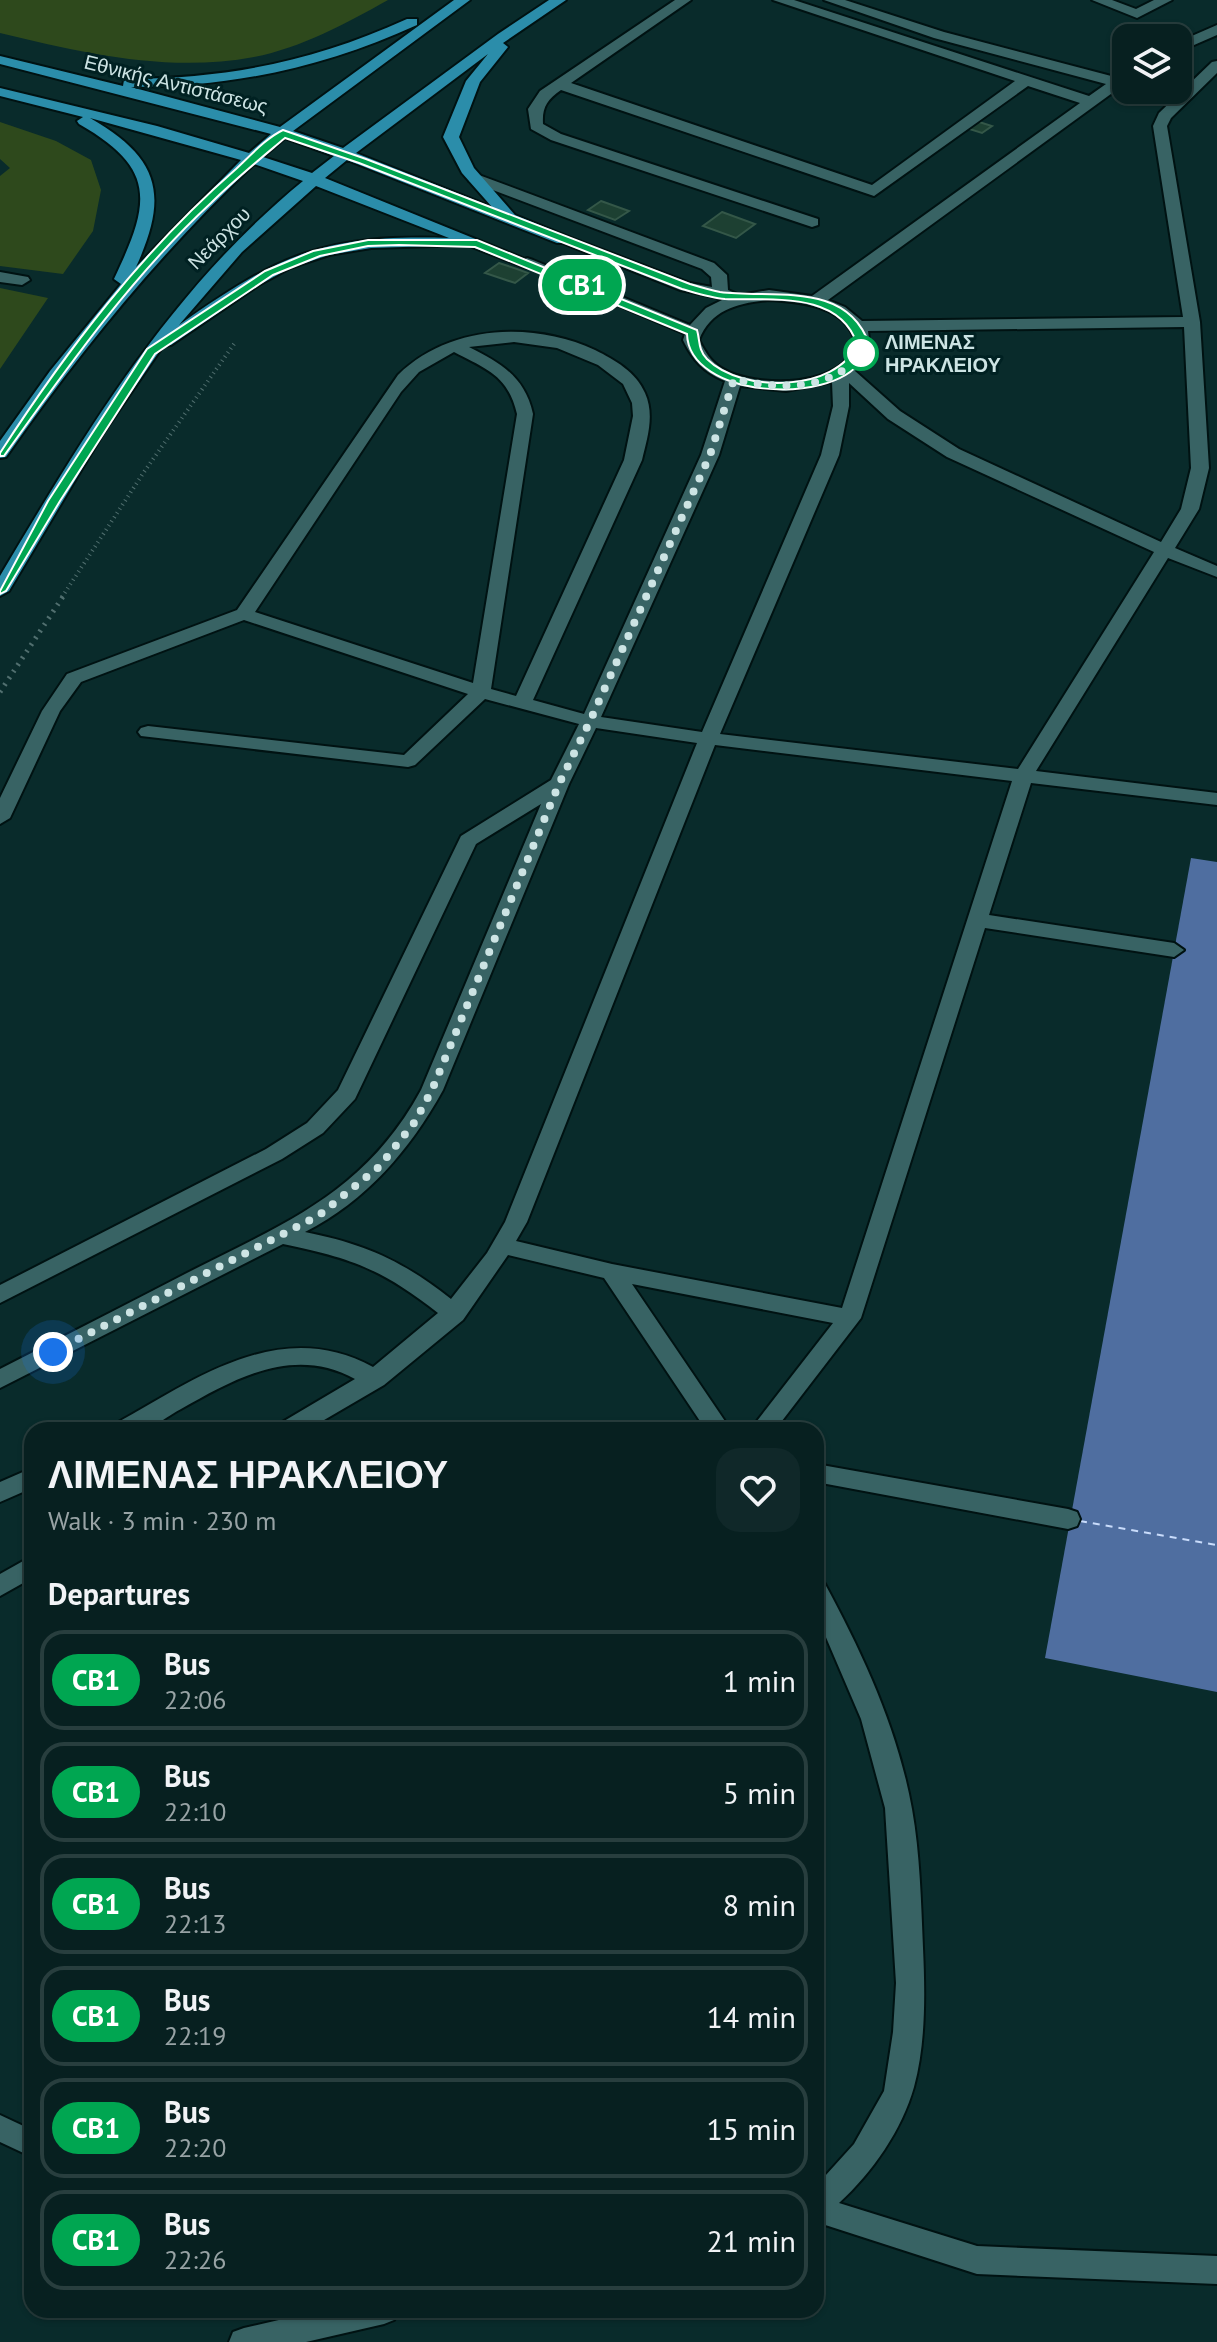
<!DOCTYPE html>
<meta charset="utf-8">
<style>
body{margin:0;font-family:"PT Sans",sans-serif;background:#102829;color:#f1f3f6;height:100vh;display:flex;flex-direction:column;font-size:30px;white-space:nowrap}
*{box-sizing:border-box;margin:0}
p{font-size:26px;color:#98a3a5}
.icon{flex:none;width:44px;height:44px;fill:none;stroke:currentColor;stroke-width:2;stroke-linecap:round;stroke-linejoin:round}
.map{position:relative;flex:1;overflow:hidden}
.panel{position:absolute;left:24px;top:1422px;width:800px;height:896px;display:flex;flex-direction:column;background:#072020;border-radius:24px;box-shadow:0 2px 6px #0004,0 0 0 2px #283e3e}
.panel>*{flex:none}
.badge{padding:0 16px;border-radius:26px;font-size:28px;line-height:52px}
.buttons{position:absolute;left:1112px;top:24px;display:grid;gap:16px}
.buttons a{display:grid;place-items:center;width:80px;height:80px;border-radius:16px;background:#072020;box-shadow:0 2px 6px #0004,0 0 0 2px #283e3e;font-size:40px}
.you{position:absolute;width:40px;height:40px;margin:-20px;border:6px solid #fff;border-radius:50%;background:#1a73e8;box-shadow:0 0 0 12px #1a73e833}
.map>.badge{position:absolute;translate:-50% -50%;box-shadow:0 0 0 4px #fff}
h2{padding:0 24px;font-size:30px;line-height:72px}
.round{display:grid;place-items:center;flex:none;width:84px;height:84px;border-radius:24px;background:#102829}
.summary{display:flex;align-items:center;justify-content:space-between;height:136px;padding:0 24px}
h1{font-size:38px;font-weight:800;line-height:60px}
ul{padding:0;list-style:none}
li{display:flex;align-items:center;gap:24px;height:100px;margin:0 16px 12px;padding:0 8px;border:4px solid #283e3e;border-radius:24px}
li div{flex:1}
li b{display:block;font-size:30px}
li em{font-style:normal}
li .badge{min-width:88px;font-weight:700;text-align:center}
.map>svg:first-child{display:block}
</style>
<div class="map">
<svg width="1217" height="2342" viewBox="0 0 1217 2342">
<rect width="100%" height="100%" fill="#092b2b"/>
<path fill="#2e491c" d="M0,0h388c-41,23 -87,48 -134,57 -86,16 -171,-4 -254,-24z
M0,122l56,19 35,19 10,30 -8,41 -30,43 -63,-8v-90l10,-8 -10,-9z
M0,288l48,10 -48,71z"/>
<path fill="#4f6ea0" d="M1191,858l26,4v830l-172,-34z"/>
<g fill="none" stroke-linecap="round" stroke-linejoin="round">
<path stroke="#c9dcfb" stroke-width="2" stroke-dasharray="7 6" stroke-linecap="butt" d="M1080,1521l137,24"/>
</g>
<path fill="#1d4032" stroke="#345748" stroke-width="2" d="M976,121l16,5 -10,7 -16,-5z
M601,201l28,10 -14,9 -27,-10z
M722,212l33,12 -19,14 -33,-12z
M499,263l18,6 11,4 -13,10 -30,-10z"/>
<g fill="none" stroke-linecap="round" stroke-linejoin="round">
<defs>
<path id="service" d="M675,0h16l-120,83 301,102 143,-104 -242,-81h21l295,96 17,-12 -172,-46 -110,-38h21l99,32 171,45 11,-5v11l-298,217 17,7 17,14 321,-4 -30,-191 6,-13 53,-51 5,-1v12l-46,45 -4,8 33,196 9,146 -10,41 -24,39 42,18v11l-49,-19 -132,213 181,22v12l-186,-22 -42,132 185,28 10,7 -10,7 -189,-29 -124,390 -86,112h-25l83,-107 -201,-39 99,146h-25l-102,-152 -96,-23 -45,65 -79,65 -77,45h-32l4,-6 76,-45c-61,-34 -119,-1 -174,30 -12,6 -26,18 -39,21 -9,2 -21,0 -31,0l4,-6c81,-45 165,-108 258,-57l65,-54c-56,-44 -87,-55 -155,-69l-283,144v-19c62,-32 124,-63 185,-95 100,-51 180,-81 236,-184l120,-286 -65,40 -121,255 -32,34 -41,26 -282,144v-18l266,-136 41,-26 31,-33 123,-254 90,-56 28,-56 -94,-25 -70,66 -7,2 -267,-31 -3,-4 3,-4 7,-2 256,29 64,-61 -224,-74 -163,62 -21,29 -50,107 -10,6v-26l42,-87 25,-37 170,-64 161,-235c51,-50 134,-54 197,-25 20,10 41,22 50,43 10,22 2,46 -3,67l-109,240 51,14 117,-259 24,-74c-22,-9 -32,-21 -42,-41l2,-6 -166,-71 8,-5 6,2 157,65 16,-17 18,-9 -44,-9 -125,-50 2,-3h12l121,46 22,4 -1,-10 -9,-8 -233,-88v-6h10l235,88 13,12 1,15 12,5 29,-5 43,6 268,-193 -52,-17 -154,110 -313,-106c-14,10 -19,17 -18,34l18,10 257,85v6l-6,2 -261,-87 -20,-11 -3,-20 12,-18zM769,300c32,2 76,6 86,41 -7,48 -100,47 -132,28 -12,-7 -18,-17 -24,-29 12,-31 40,-37 70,-40zM1184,327l7,141 -10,41 -20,33 -202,-93 -59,-38 -45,-40 15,-23 -2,-17zM514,342l43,6 41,17 25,19 9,19 1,13 -9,44 -108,236 -25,-7 42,-275c-8,-37 -32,-51 -64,-67zM454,352c32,17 54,23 63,62l-44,269 -218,-71 146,-220 18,-20zM832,382l1,24 -12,49 -119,277 -101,-15 118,-262 21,-69 46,5zM849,383l39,36 59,38 207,95 -136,217 -298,-35 119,-279 10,-49zM596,728l101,15 -192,479 -18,31 -36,46c-48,-38 -86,-55 -146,-67 61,-31 105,-82 138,-142l126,-306zM715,745l297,36 -170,527 -230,-44 -96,-23 11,-19z
M1092,0h20l24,9 18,-9h18l-35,18z
M1217,25v10l-39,17v-10z
M816,1464l252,45 9,3 3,7 -3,7 -9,3 -252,-47z
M32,1468v20l-32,14v-20z
M32,1556v22l-32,18v-22z
M816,1581l9,3c38,70 73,146 87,225 8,45 9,93 11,139 2,44 3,95 -9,139 -12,43 -42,86 -75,116l138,43 240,10v28l-240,-10 -161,-52v-36l38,-42 30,-53 9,-59 3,-49 -11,-175 -24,-89 -45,-105z
M0,2115l32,15v27l-32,-15z
M322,2310h77l-5,10 -10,4 -78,18h-77l4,-10 11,-4z"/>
<path id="minor" d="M0,272l28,5 2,3 -8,5 -22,-3z"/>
<path id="primary" d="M454,0h16l-177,131 50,17 155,-114 51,-34h17l-63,43 5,4 -28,35 -21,55 15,31 41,47 54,22v6h-12l-210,-83 -22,18 210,85 -8,5 -6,-2 -54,-21 -96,3 -42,7 -39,13 -31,17 -88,60 -8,1 -59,86 -95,159 -9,5v-20c87,-146 170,-286 303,-395l-49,-17c-94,89 -174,187 -248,293l-6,1v-17l50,-70 71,-87 -7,-5c36,-76 44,-110 -35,-155l-2,-3 6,-4 -83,-21v-8l157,38 92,27 22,-19 -271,-70v-8l123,30 1,-6 5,-1c102,-1 185,-18 278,-60h10v6c-92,42 -184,62 -286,62l149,40zM488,54l-22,27 -23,56 19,36 30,34 -136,-54zM90,118l151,42 -105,107c33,-72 24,-109 -46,-149zM285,138l49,18 -22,17 -49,-16zM316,186l133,52c-125,-4 -170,16 -270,87l63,-73z"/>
</defs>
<use href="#service" stroke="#001212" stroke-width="4"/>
<use href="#minor" stroke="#001212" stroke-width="4"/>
<use href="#primary" stroke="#001212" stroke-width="4"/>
<path stroke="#516f6f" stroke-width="4" stroke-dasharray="1 4" stroke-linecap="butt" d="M62,597l82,-125 90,-128"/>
<path stroke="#516f6f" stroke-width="5" stroke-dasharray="2 6" stroke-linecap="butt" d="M0,692l64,-97"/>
<use href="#service" fill="#386364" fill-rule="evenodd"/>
<use href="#minor" fill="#386364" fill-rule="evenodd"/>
<use href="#primary" fill="#2b8daa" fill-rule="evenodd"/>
</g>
<path fill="#00a651" stroke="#fff" stroke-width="2" d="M283,130l83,29 324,125c10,3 20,6 30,8 52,7 127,-12 149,52 -2,5 -4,12 -8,17 -31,45 -172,37 -174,-27l-212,-87 -76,-2 -31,1 -48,10 -47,19 -118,79 -95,147 -54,90 -6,3v-3l48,-90 99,-152 118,-78 48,-20 55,-11h109l220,90c3,10 1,20 10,29 35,35 130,33 150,-15 -18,-54 -87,-43 -132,-45 -14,-1 -29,-6 -43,-10l-323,-126 -74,-25c-25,21 -51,42 -74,65 -80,74 -144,165 -207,253h-4v-3c66,-102 142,-202 236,-284 14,-13 30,-31 47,-39z"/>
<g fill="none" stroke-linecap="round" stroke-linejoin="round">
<path stroke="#cde4e4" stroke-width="8" stroke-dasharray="0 14.4" d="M53,1352l265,-136 61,-49 35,-44 18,-33 127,-306 31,-63 120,-266 24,-76c42,11 100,12 127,-26"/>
</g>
<circle fill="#fff" stroke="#00a651" stroke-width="4" cx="861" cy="353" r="16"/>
<g text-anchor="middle" stroke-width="6" stroke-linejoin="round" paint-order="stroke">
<g font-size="20" fill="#cde4e4" stroke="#002122">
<text transform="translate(176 84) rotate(14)" y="7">Εθνικής Αντιστάσεως</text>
<text transform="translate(219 238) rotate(-45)" y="7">Νεάρχου</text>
</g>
<g font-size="20" font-weight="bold" fill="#cde4e4" stroke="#002122" text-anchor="start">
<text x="885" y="349">ΛΙΜΕΝΑΣ<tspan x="885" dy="23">ΗΡΑΚΛΕΙΟΥ</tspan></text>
</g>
</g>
</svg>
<div class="buttons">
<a><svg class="icon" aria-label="layers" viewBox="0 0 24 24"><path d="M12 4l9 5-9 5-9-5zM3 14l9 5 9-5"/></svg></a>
</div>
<div class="you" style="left:53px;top:1352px"></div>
<b class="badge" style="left:582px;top:285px;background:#00a651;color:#fff">CB1</b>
<section class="panel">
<div class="summary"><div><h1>ΛΙΜΕΝΑΣ ΗΡΑΚΛΕΙΟΥ</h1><p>Walk · 3 min · 230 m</p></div><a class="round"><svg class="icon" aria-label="heart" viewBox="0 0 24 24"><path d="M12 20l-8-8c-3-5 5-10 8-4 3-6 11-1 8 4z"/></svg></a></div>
<h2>Departures</h2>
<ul>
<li><span class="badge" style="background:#00a651;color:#fff">CB1</span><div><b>Bus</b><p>22:06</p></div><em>1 min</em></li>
<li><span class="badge" style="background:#00a651;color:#fff">CB1</span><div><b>Bus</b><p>22:10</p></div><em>5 min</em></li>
<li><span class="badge" style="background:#00a651;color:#fff">CB1</span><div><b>Bus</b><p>22:13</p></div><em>8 min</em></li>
<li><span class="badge" style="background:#00a651;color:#fff">CB1</span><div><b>Bus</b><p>22:19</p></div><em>14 min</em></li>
<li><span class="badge" style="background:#00a651;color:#fff">CB1</span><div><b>Bus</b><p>22:20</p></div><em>15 min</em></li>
<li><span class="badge" style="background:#00a651;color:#fff">CB1</span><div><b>Bus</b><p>22:26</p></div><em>21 min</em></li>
</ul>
</section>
</div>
